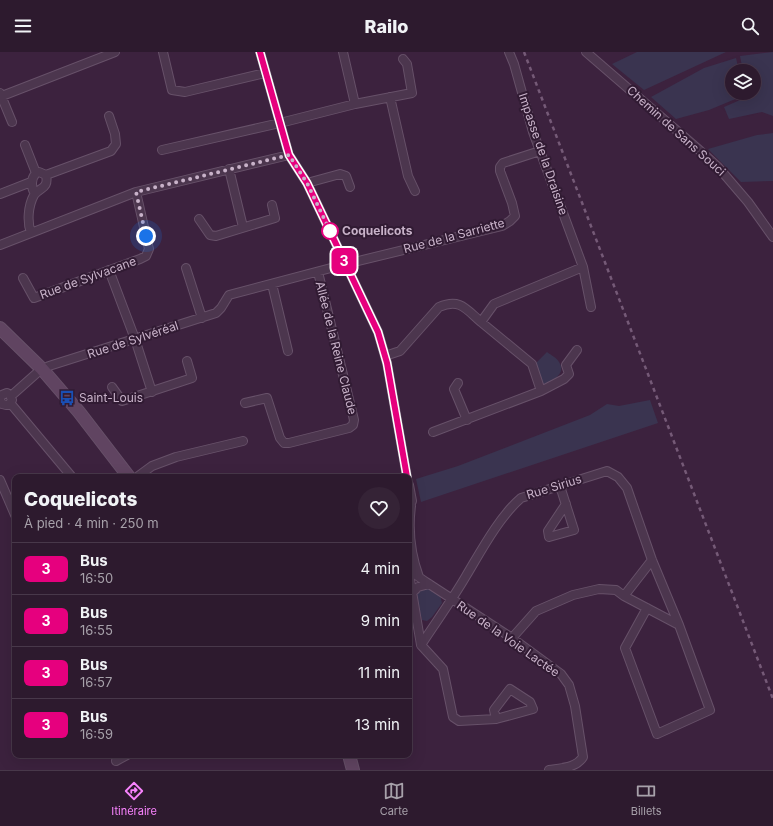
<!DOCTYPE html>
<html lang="fr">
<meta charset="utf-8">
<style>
body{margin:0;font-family:Inter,sans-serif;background:#352336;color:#f1f3f6;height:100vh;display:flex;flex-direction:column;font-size:15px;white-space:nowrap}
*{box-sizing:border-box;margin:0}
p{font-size:13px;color:#a7a1aa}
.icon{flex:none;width:22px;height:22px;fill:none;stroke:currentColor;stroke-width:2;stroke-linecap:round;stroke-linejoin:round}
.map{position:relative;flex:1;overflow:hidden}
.drawer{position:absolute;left:12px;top:422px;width:400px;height:284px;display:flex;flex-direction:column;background:#2d1a2e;border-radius:8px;box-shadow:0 4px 16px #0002,0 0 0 1px #48384a}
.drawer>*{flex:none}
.badge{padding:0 8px;border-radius:6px;font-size:14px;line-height:26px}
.tools{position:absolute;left:725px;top:12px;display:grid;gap:8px}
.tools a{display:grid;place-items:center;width:36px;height:36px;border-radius:50%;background:#2d1a2e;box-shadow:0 4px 16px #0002,0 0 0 1px #48384a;font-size:20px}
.you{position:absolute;width:20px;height:20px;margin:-10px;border:3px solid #fff;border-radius:50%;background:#1a73e8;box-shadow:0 0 0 6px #1a73e833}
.map>.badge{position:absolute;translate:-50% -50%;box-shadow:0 0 0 2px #fff}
.round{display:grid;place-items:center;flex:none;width:42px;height:42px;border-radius:21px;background:#352336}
.headline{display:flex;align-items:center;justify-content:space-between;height:68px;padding:0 12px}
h1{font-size:19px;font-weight:800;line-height:30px}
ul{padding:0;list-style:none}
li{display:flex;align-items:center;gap:12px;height:52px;padding:0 12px;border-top:1px solid #48384a}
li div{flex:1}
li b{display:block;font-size:15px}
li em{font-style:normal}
li .badge{min-width:44px;font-weight:700;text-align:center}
header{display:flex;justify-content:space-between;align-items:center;height:52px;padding:0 12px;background:#2d1a2e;font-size:18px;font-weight:800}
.tab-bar{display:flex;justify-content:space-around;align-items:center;height:56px;border-top:1px solid #48384a;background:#2d1a2e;font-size:11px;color:#a7a1aa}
.tab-bar a{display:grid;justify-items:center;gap:2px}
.tab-bar .selected{color:#f883fd}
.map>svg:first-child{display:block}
</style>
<header><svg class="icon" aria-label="menu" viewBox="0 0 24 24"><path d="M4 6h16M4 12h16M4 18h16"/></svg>Railo<svg class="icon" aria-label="search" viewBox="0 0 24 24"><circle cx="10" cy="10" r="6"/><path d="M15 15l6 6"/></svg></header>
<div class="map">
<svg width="773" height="718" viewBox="0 0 773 718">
<rect width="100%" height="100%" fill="#3c223e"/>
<path fill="#3a3450" d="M637,0h89l-82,38 -32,-26z
M773,0v64l-11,-4 -33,7 -5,-12 23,-10v-4h7v-22h-11l-3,-15z
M736,6l3,13h-7v22h13v2l-36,15 -33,9 -25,-22 53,-29z
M773,81v48l-32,1 -33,-33 49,-14z
M547,300c4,3 10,6 12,10 8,12 -7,19 -15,23l-9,-21z
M650,348l8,23 -237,79 -5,-23 42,-13 132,-51 17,-11 12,2z
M426,535l14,8 2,8 -10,14 -5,4 -5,-1 -6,-25 2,-5z"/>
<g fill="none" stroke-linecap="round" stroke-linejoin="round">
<defs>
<path id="street" d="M163,0l9,38 13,2 80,-19
M260,0l29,103 18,28 71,149 9,31 20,114
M343,0l12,52
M509,0l5,12 19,68 50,135 8,40
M586,0l111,96 21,19 30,35 25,35
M0,41l12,29
M2,44l113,-44
M390,45l18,79 7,15
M25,93l11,28
M162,98l118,-27 75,-19 57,-11 -5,-29 -4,-5
M229,117l14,58
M46,123l65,-24 5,-7 -1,-10 -6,-18
M307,131l33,-9 6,2 4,11
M0,142l31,-12
M199,167l11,16 6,1 59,-18 -3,-13
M31,181c-4,-11 -3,-27 3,-38 6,-8 15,-6 12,-20l-7,-3 -3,1c-6,7 -5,14 -1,21
M0,193l136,-53 153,-37
M186,216l16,50
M109,218l26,69 17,53
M23,226l11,20 106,-39 6,-3 3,-7 -13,-57
M272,232l16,67
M385,304l15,-5 39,-44c21,-9 27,2 42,15l13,-18 89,-37
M458,331l-4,6 13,31
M112,335l10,14 70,-23 -5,-17
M541,339l23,-12 5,-5 -3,-9 11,-15
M11,344l27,-24 11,-6 167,-53 5,-5 8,-13 117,-31 156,-38 8,-5 5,-5 -3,-13 -12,-32v-4l3,-4 37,-12
M0,346l2,-3 5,-2 3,2 2,5 -3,5h-3l-4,-1 -2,-4
M245,351l22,-5 13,40 4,5h5l60,-15 4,-3 1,-5 -36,-148
M11,352l61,73
M433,380l108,-41 -9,-27 -51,-42
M137,425l15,-11 24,-9 67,-16
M0,428l15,35
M409,433l3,16 -3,7
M560,434l14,44 -25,7 -1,-6 18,-27
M411,454c-3,23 0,49 8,71
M409,515l4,6 13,9 86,56 49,36 8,11 6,21 8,51c-7,11 -21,11 -34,13
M409,522l12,71
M412,541l6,-6 11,-3
M647,556l-22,40 32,86 53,-24 -31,-85
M512,586l24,-27 37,-16 26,-6 17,1 8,6
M421,593c15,-23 31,-45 45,-69 15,-25 33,-59 55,-78l86,-27 11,6 9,11 25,72 27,65 -55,-29 28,-36
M421,593l22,24 10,48 6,4 37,-2 37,-10 -3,-7 -20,-13 -16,21 2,9
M116,709l11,-6"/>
<path id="secondary" d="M0,276l42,41 37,43 50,65
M349,703l4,15"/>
</defs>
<use href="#street" stroke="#675169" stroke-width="10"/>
<use href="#secondary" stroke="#675169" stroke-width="14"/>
<use href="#street" stroke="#4c364e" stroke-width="8"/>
<use href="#secondary" stroke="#604461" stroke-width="12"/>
<path stroke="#755a77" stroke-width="2.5" stroke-dasharray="4 4" stroke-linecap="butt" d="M524,0l249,647"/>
</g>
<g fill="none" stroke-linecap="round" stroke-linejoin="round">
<defs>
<path id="line" d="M260,0l29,103 18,28 71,149 9,31 20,114"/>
</defs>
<use href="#line" stroke="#fff" stroke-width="9"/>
<use href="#line" stroke="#e6007e" stroke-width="6"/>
<path stroke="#c8b2c9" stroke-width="4" stroke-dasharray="0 7.2" d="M146,184l-10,-44 153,-37 18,28 23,48"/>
</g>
<defs>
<symbol id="bus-bare" viewBox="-9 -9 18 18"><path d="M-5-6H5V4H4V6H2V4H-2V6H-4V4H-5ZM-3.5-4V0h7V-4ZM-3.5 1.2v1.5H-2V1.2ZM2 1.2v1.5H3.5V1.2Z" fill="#1a4fb4" stroke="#311b33" stroke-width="2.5" paint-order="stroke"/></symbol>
</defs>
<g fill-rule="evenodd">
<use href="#bus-bare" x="56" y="335" width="22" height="22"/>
</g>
<circle fill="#fff" stroke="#e6007e" stroke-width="2" cx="330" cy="179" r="8"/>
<g text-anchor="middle" stroke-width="4" stroke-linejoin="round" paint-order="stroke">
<g font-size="12" fill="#c8b2c9" stroke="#311b33">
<text transform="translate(676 79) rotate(42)" y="4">Chemin de Sans Souci</text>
<text transform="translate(543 102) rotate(71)" y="4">Impasse de la Draisine</text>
<text transform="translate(454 184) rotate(-15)" y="4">Rue de la Sarriette</text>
<text transform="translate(88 226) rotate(-20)" y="4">Rue de Sylvacane</text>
<text transform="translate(133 288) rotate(-18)" y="4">Rue de Sylvéréal</text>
<text transform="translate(336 296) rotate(76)" y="4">Allée de la Reine Claude</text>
<text transform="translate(554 435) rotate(-17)" y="4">Rue Sirius</text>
<text transform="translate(508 587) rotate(35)" y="4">Rue de la Voie Lactée</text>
</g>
<g font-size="12" font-weight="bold" fill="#c8b2c9" stroke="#311b33" text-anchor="start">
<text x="342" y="183">Coquelicots</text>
</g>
<g font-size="12" fill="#c8b2c9" stroke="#311b33" text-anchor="start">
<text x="79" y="350">Saint-Louis</text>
</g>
</g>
</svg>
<div class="tools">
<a><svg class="icon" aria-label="layers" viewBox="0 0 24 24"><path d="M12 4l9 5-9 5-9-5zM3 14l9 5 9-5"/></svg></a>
</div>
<div class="you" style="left:146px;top:184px"></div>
<b class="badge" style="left:344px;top:209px;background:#e6007e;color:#fff">3</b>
<section class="drawer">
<div class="headline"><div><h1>Coquelicots</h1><p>À pied · 4 min · 250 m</p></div><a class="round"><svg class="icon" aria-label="heart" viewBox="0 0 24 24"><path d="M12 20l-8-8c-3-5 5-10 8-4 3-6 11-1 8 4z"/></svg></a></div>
<ul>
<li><span class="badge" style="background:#e6007e;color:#fff">3</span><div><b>Bus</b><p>16:50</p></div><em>4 min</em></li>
<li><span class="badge" style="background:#e6007e;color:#fff">3</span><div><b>Bus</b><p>16:55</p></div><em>9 min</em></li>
<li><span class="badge" style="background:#e6007e;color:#fff">3</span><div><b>Bus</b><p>16:57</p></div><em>11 min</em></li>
<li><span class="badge" style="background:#e6007e;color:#fff">3</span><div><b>Bus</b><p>16:59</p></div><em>13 min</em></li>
</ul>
</section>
</div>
<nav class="tab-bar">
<a class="selected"><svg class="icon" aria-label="directions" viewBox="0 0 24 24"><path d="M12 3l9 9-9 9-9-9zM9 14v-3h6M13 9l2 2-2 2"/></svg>Itinéraire</a>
<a><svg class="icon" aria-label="map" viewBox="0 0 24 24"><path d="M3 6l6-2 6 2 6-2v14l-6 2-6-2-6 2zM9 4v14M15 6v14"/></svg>Carte</a>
<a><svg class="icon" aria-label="tickets" viewBox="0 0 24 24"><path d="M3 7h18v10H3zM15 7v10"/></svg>Billets</a>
</nav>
